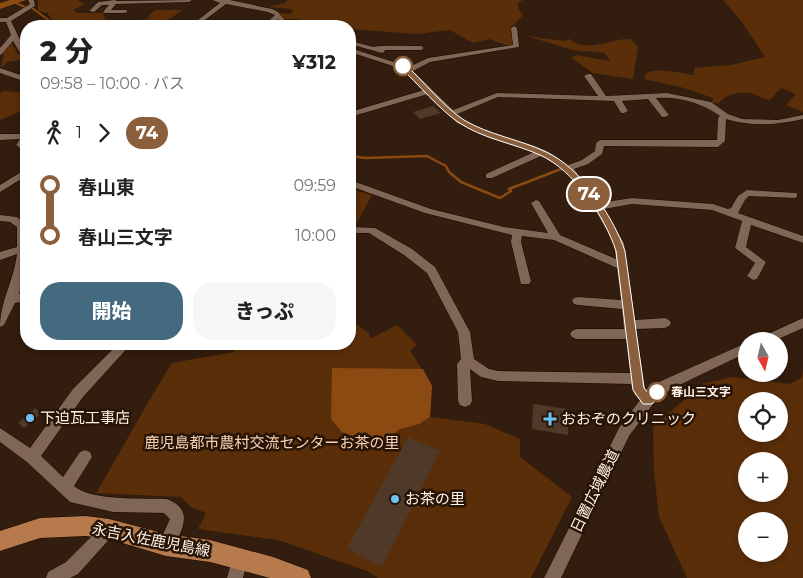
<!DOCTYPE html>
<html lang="ja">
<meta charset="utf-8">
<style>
body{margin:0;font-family:Montserrat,"Noto Sans JP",sans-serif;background:#f6f6f6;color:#222;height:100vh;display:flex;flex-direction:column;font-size:19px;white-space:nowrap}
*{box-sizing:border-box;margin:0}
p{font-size:16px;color:#767676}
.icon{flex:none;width:28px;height:28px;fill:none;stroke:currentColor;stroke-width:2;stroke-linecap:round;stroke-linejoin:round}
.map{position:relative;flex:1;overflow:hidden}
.details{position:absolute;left:20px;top:20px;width:336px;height:330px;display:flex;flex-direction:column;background:#fff;border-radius:20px;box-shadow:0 2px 8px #0003}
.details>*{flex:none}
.badge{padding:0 10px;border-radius:16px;font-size:18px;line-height:32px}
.needle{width:32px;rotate:172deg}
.controls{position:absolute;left:738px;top:332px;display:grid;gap:10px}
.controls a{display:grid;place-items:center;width:50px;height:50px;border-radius:50%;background:#fff;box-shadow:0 2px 8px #0003;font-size:25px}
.map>.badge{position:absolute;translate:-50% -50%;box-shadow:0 0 0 2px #fff}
.legs{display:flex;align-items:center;gap:8px;height:55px;padding:0 20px;font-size:16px}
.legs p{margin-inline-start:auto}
.head{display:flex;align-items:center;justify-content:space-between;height:85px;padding:0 20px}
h1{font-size:28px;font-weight:800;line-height:38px}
.button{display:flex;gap:10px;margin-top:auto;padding:10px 20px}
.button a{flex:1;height:58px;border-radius:20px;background:#446a80;color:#fff;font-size:20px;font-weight:800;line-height:58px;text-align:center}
.button a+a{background:#f6f6f6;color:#222}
ul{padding:0 20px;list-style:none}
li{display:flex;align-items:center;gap:18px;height:50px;font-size:19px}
li i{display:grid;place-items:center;width:8px;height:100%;margin:0 6px;background:currentColor}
li i::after{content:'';width:12px;height:12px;margin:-6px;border:4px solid;border-radius:50%;background:#fff}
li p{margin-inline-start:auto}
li:first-child i{background:linear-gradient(#0000 50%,currentColor 0)}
li:last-child i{background:linear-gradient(currentColor 50%,#0000 0)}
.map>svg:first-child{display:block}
</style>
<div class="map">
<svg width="803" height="578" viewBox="0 0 803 578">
<rect width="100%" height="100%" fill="#321d0e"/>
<path fill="#5a2e09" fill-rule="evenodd" d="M38,0h39l8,4 -12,6 4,3h26l4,11 41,-5 1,-4 7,-5h26c-7,6 -14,9 -20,16h-105l-10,-13 -9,-2z
M287,0h236l-5,3v6l5,6 -12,13 3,17h-8l-17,-6 -16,4 -23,-13 -33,4 -67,-5v-3c-20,0 -33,-11 -49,-1l-3,-6h-13l-6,-6 11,1 3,-3 -2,-2 -23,-2 19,-5z
M723,0h80v112l-17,-7 10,-11 -15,-6 -11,12c-8,-1 -13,-5 -20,-7 -10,-2 -26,2 -31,10h-7l1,-5 -29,-10 -40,-9 2,-6c13,-6 33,0 48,2v-7l37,-3 34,-8 -23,-35z
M527,36l37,5 6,-2c17,15 41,-1 60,0l8,8 -5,32 -40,-6 -22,-15 5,-3 34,6 -5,-8 -33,-3z
M11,42l7,12 8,5v6l-6,-5 -13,2 -6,6 3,-17z
M4,91l22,2v16l-26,11v-27z
M350,189l22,6 -17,31 -5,2z
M350,320l19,13 1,6 27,-14 20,20 -7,5 22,36 -2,31 55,7 35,15v18l52,40 -41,81h-153l-11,-7 -89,-31 -80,-11 8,-16 -15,-6 -10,-10 -85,-4c26,-43 49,-88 76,-130l62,-11 -2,-8h118z
M803,367v211h-116l-28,-61 -5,-45 -1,-45 49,-43 30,-7 58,7 12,-7zM746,401h33v33h-33zM746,461h33v33h-33zM746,521h33v33h-33z"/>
<path fill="#8a4a12" d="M332,368l91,1 9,17 -2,31 -11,7 -19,5 -24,17 -34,-14 -11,-13z"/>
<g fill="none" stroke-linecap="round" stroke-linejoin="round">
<path stroke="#8a4a12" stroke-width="2" d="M16,3l9,4
M32,8l19,14v4"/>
<path stroke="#8a4a12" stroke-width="2.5" d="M350,156l15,2 62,-2 19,10 3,6 12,10 39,16 11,-7 -2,-2 52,-20"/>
<path fill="#8a4a12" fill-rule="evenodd" d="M10,0h16l-26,9v-6z"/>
</g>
<path fill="#4f3929" d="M433,106l8,7 -21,6 -7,-7z
M533,404l35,5v26l-36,-6z
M35,408l7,5 -18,15 -6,-5z
M408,437l32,14 -58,116 -35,-19z"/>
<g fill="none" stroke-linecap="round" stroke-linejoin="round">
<defs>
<path id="minor" d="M28,0h6l1,6 -24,15c4,9 15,28 15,37h-3l-10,-17 -11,13 -2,1v-7l11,-13 -5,-13h-6v-4h7l23,-14z
M115,0l2,1 75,-1 -3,2 -73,2 -5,6h16v2l-2,1h-21l-1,-1 6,-7h-7l-8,7 -5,-1 9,-9z
M212,0h18l42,9 6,3 12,14h-6l-6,-7 -8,7h-7l12,-11 -7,-3 -42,-8 -29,22h-7l30,-23z
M514,26l3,2 2,19 -89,15 -17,9 40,39 44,-17 101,3 -14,-20 4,-2h3l15,22 61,-3 44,9 17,12 14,5 36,1 25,-5v4c-26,6 -51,8 -77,0l-1,22 -7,6 -114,-1 -2,8 -14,10 -14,5 26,34 32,-5 81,6 15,5 3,-1 7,-12 9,-6 50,3v4l-3,1 -45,-2 -4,4 -7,13 65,23v7l-52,-18 -5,22 20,15 -9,17 -4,1 -6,-4 8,-13 -20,-15 7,-27 -30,-11 -80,-6 -28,5 20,34 11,77 30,-2 4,2 2,3 -2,3 -4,2 -29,1 9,59 4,4 12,-11 85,-38v10l-75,36 -18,15 -24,32 -68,142h-17l75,-150 21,-28 -6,-6 -3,-10 -133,-3 -17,-4 -11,-8 2,32 -2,4 -5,2 -5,-2 -2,-4 -1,-37 4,-5 -3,-27 -31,-59 -23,-18 -35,-22h-19v-6l25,1 37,21 23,18 35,65 4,27 15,10 9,2 132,2 -4,-34h-50l-4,-2 -2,-3 2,-3 4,-2h48l-2,-20 -44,-4 -4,-1 -2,-3 2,-3 4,-1 43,3 -4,-32 -63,-28 -32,-4 -1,6 10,39 -2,3h-8l-10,-42 1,-7 -87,-22 -75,-27v-6l81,29 73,18 44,6 -17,-30 5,-3 3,1 21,34 56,24 -2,-16 -20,-35 -28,-37 -25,-15 -49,22h-6v-4l48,-22 -45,-14 -32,-15 -29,-29 -78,23v-5l74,-22 -22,-21 -52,-17v-4l59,19 19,-9 85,-13 -2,-17zM498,97l116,4 7,12h3l4,-2 -6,-10 26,-2 14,18h3l4,-2 -13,-17c22,-2 46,5 64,18l-2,2 -1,22h-117l-4,3 -1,8 -13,9 -14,5c-7,-5 -15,-11 -23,-15 -28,-12 -65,-14 -88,-36z
M355,42l18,5c4,-2 39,-1 48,-1l3,2 -3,2h-36l-1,2 -2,1 -29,-8v-2z
M0,68l26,9v5l-26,-9z
M0,134h26l-1,11 1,8 -10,-8 4,-6 -20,1z
M26,169v7l-26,16v-7z
M0,215l17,2 9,8v41l-7,28 7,-1v8l-11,2 -11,22 -4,2c0,-25 14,-47 17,-73l-17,6v-8l17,-5v-20l-7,-5 -10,-1z
M803,318v10l-29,13h-17l2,-3z
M118,344h13l-48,53 -42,59 22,21 17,-25 5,-2 5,2 2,5 -18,29c16,15 71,12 93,13 28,11 15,31 5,52l-6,2 -6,-2 -2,-6 12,-26 -6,-6 -51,-1 -43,-10 -43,-40 -27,-20v-14l30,20 43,-59z
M109,521l5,3 3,5 -3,5 -36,40 -8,4h-24l2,-6 18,-10 38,-38z
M240,551l6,2 2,6 -5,19h-16l7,-25z"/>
<path id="major" d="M86,516l23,3 57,15 44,6 63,17 35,13 3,8h-41l-60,-16 -44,-6 -57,-17 -23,-3 -46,2 -40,13v-20l40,-13z"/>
</defs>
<use href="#minor" stroke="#190700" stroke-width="1"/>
<use href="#major" stroke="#190700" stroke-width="1"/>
<use href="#minor" fill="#7f6655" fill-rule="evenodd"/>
<use href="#major" fill="#b67a4d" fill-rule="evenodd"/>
</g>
<path fill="#8b5e3c" stroke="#fff" d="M400,64h5c17,16 40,44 59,56 25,15 55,19 82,32 34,15 67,64 79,99l19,137 4,5 9,-5 6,4 -11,12h-9l-10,-14 -17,-139c-11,-34 -42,-81 -76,-96 -27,-12 -57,-16 -82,-33 -18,-12 -41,-39 -58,-55z"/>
<g fill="#fff" stroke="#8b5e3c" stroke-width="2.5">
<circle cx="403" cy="66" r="9"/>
<circle cx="657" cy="392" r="9"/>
</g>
<g fill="#6dc2f3" stroke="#281405" stroke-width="2">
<circle cx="30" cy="418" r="5"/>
<path d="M547.5 411.5h5v5h5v5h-5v5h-5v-5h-5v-5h5z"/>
<circle cx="395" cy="499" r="5"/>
</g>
<g text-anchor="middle" stroke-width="5" stroke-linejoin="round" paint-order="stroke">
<g font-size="12" font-weight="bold" fill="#fef2ea" stroke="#281405" text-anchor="start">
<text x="671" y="396">春山三文字</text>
</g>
<g font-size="15" fill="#fef2ea" stroke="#281405" text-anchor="start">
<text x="40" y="423">下迫瓦工事店</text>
<text x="561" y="424">おおぞのクリニック</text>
<text x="405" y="504">お茶の里</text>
</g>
<g font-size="15" fill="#f7d1b7" stroke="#281405">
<text x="272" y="448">鹿児島都市農村交流センターお茶の里</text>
</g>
<g font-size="15" fill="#fef2ea" stroke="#281405">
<text transform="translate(595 491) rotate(-64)" y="5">日置広域農道</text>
<text transform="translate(151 540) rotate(11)" y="5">永吉入佐鹿児島線</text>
</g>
</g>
</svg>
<div class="controls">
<a><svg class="needle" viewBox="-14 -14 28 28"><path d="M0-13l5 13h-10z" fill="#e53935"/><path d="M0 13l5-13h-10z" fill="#767676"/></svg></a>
<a><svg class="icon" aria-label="locate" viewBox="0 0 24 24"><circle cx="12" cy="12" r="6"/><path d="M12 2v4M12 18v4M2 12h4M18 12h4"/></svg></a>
<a>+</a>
<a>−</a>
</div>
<b class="badge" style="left:589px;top:194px;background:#8b5e3c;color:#fff">74</b>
<section class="details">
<div class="head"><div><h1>2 分</h1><p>09:58 – 10:00 · バス</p></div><b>¥312</b></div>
<div class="legs"><svg class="icon" aria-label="walk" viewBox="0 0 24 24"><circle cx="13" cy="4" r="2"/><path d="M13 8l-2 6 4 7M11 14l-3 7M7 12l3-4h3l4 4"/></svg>1<svg class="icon" aria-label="forward" viewBox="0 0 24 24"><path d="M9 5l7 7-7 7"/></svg><b class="badge" style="background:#8b5e3c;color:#fff">74</b></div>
<ul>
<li><i style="color:#8b5e3c"></i><b>春山東</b><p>09:59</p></li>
<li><i style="color:#8b5e3c"></i><b>春山三文字</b><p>10:00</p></li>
</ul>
<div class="button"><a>開始</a><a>きっぷ</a></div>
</section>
</div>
